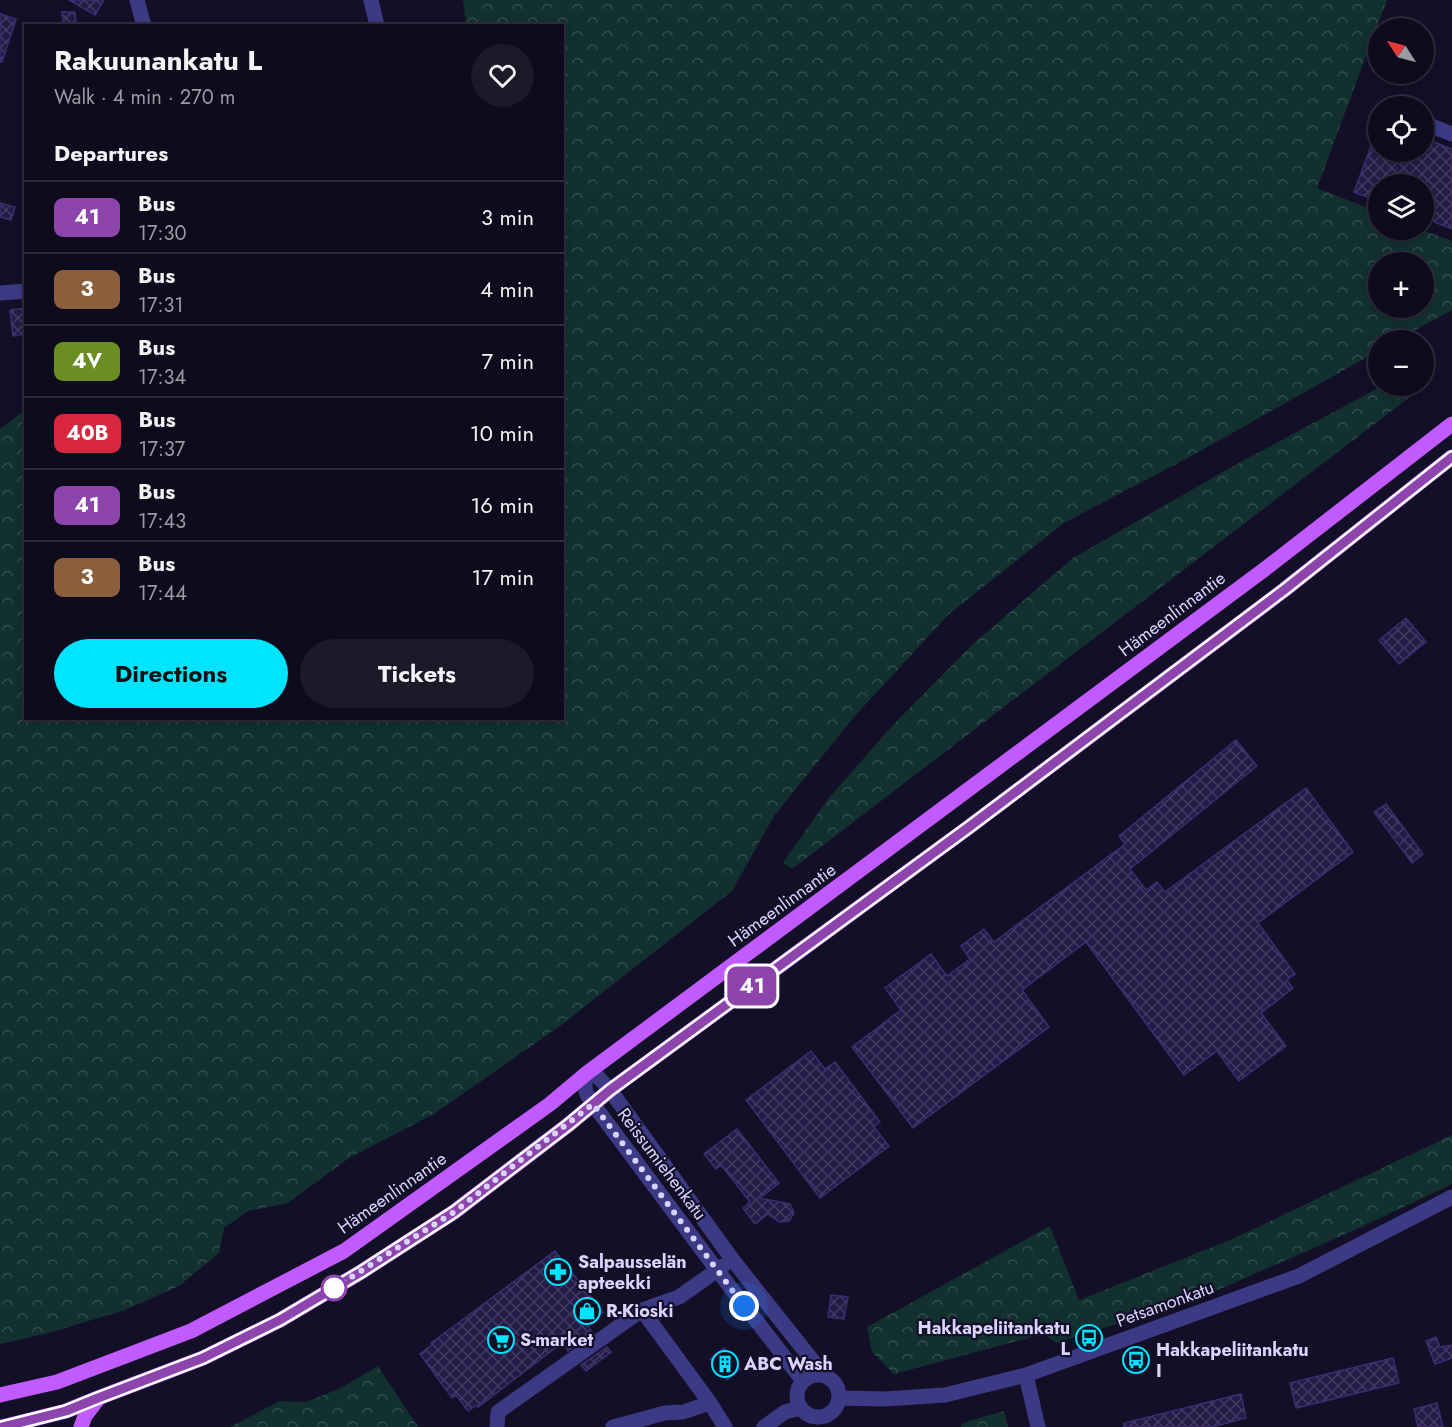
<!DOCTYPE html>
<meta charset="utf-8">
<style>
body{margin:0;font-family:Jost,sans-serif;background:#1c1929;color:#f1f3f6;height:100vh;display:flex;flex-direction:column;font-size:22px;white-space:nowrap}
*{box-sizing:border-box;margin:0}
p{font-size:20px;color:#9b9ba3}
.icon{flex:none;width:33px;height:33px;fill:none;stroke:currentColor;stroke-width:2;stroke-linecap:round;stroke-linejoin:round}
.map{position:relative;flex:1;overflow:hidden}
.sheet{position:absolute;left:24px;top:24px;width:540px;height:696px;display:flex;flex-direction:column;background:#0e0b1c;border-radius:0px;box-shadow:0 3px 9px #0003,0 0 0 2px #2e2b3b}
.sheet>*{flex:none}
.badge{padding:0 12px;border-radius:9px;font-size:21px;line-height:39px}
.needle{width:39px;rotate:306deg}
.controls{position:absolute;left:1368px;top:18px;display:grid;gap:12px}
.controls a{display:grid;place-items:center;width:66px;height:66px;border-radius:50%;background:#0e0b1c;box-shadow:0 3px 9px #0003,0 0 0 2px #2e2b3b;font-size:30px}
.you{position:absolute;width:30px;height:30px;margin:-15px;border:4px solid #fff;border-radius:50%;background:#1a73e8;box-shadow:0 0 0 9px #1a73e833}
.map>.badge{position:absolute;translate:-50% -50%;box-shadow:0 0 0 3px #fff}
h2{padding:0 30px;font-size:22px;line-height:54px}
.round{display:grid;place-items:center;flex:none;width:63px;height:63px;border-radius:32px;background:#1c1929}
.headline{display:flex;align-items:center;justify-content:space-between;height:102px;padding:0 30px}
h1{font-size:28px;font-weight:700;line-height:45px}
.cta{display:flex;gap:12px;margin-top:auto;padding:12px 30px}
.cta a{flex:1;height:69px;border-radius:36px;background:#00e5ff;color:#111;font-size:24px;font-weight:700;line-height:69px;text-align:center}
.cta a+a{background:#1c1929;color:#f1f3f6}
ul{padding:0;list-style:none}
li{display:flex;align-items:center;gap:18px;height:72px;padding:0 30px;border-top:2px solid #2e2b3b}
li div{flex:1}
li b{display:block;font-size:22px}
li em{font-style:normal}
li .badge{min-width:66px;font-weight:700;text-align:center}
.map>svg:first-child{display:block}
</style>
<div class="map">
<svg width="1452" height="1427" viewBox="0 0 1452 1427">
<defs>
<pattern id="forest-crowns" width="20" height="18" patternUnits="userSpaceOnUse" patternTransform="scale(1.5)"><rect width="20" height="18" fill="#12302f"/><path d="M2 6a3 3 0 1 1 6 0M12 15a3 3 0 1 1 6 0" fill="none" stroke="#344d4e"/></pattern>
<pattern id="building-cross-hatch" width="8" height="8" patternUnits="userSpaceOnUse" patternTransform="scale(1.5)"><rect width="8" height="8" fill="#241b47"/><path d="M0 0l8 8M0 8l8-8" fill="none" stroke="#433b63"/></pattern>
</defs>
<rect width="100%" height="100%" fill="#130f26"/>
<path fill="url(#forest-crowns)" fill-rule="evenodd" d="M463,0h924l-70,188 61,24v18h44l30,11v69l-55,30h-19v11l-183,103 -131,69 -115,91 -95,103 -80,99 -42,75 -172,135 -126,88 -85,44 -61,45 -40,8 -24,17 -5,25 -40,33 -54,24 -80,24 -45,10v-915l25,-19 1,308h536v-692l-96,-1zM1378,262h46v46h-46z
M1382,386l41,1 -631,482 -9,-6 45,-64 63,-72 82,-83 100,-86 155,-89z
M1452,1135v49l-95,45 -155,68 -146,46 -13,-9 -149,40 -22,-22 -5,-25 183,-101 29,74 151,-60z
M378,1366l40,61h-188l50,-26 26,1 35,-14z
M1004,1411l4,16h-47l1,-4z"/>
<path fill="url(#building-cross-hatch)" stroke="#3b2d73" stroke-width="1.5" d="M69,0h35l-9,15z
M62,12h13l1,14h-13z
M0,14l16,5 -14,43h-2z
M1377,130l1,22h46v-14l28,11v80l-28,-11v-34h-46v17l-24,-9z
M0,203l15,4 -4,13 -11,-3z
M26,308v26l-13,2 -3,-26z
M1406,618l20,24 -27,22 -20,-24z
M1236,740l21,26 -127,103 16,21 11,-8 8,10 141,-104 47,64 -95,71 37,51 -8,6 6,8 -32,25 25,33 -47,35 -22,-30 -33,24 -98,-133 -64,48 27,37 -136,101 -61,-81 49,-37 -16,-22 46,-34 16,22 23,-17 -9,-13 23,-17 10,13 131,-98 -6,-8z
M1386,804l37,50 -11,9 -38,-51z
M811,1051l14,18 10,-7 45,60 -6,5 15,19 -69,52 -74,-98z
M737,1129l42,54 -19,15 30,6 4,9 -5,8 -10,1 -11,-8 -13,10 -12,-16 7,-6 -29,-37 -5,4 -12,-15z
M555,1251l48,61 -16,13 6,8 -25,18 -6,-8 -84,64 -1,-2 -9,6 -12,-16 -4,3 -32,-44 13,-10 -2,-1z
M831,1295l17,2 -4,22 -16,-2z
M1436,1337l4,10 12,-2v13l-17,6 -9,-23z
M607,1347l4,5 -25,19 -5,-6z
M724,1348l16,21 -13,11 -17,-21z
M1393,1358l6,25 -103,25 -6,-25z
M1241,1394l5,24 -34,9h-88v-4z
M1437,1403l6,24h-25l-4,-18z"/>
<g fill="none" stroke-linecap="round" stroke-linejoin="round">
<path stroke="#3d3a85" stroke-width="15" d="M137,0l7,26
M371,0l6,26
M1424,123l28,11
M0,293l26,-2
M642,1310l68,93 15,24
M797 1396a21 21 0 1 1 42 0a21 21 0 1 1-42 0Z
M1026,1375l12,52
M803,1381l-86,-111 -124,-166c-8,-11 -10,-17 -6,-31l10,3 13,14 122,169 92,116
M839,1398l46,1 60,-4 81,-20 273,-99 153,-79
M497,1427l1,-15 144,-102 37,-13 44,-31
M613,1427l52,-14 18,-1 27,-9
M764,1427l21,-15 15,-4"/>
<path stroke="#c25bff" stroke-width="15" d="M0,1395l57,-13 134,-51 153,-80 206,-147 37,-31 678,-504 187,-145
M2,1427l64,-16 32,-13 105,-40 77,-38 81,-48 93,-60 114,-87 42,-35 359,-263 315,-237 168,-133
M81,1427l4,-11 13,-17"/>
</g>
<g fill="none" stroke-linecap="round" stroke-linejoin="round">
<defs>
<path id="line" d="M2,1427l64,-16 32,-13 105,-40 77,-38 81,-48 93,-60 114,-87 42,-35 359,-263 315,-237 168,-133"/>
</defs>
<use href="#line" stroke="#fff" stroke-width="14"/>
<use href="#line" stroke="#8e44ad" stroke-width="9"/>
<path stroke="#d9d4ff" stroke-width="6" stroke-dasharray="0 10.8" d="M334,1288l120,-76 139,-108 151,202"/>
</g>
<defs>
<symbol id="pharmacy-ring" viewBox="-11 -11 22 22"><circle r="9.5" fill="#130f26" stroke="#00e5ff" stroke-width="1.5"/><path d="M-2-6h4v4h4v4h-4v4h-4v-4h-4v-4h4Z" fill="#00e5ff"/></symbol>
<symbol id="shop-ring" viewBox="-11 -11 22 22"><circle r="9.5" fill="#130f26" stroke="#00e5ff" stroke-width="1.5"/><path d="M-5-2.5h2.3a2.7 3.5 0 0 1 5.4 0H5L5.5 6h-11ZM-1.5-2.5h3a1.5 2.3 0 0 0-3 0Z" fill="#00e5ff"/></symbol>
<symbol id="bus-ring" viewBox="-11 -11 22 22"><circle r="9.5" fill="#130f26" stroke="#00e5ff" stroke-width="1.5"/><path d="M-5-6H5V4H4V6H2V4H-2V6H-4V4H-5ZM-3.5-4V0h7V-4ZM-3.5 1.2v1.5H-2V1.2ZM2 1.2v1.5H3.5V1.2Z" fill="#00e5ff"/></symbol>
<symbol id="supermarket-ring" viewBox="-11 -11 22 22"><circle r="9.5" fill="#130f26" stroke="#00e5ff" stroke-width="1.5"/><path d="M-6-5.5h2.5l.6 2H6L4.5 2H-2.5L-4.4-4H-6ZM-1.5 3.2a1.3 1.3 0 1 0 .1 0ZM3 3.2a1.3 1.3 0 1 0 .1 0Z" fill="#00e5ff"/></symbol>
<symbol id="building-ring" viewBox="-11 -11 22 22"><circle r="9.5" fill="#130f26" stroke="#00e5ff" stroke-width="1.5"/><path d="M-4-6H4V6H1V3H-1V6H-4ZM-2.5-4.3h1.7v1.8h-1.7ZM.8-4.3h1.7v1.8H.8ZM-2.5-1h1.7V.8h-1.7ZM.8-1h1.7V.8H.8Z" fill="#00e5ff"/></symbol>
</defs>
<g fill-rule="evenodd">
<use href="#pharmacy-ring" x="543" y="1257" width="30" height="30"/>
<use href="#shop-ring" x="572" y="1296" width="30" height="30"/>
<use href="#bus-ring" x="1074" y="1323" width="30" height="30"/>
<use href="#supermarket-ring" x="486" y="1325" width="30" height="30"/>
<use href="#bus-ring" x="1121" y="1345" width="30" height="30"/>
<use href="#building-ring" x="710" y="1349" width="30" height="30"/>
</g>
<circle fill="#fff" stroke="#8e44ad" stroke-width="3" cx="334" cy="1288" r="12"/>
<g text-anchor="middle" stroke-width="4.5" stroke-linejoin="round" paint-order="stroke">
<g font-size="18" fill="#d9d4ff" stroke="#130f26">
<text transform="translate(1172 614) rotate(-37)" y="6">Hämeenlinnantie</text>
<text transform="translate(782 905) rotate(-36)" y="6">Hämeenlinnantie</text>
<text transform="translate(662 1164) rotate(53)" y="6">Reissumiehenkatu</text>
<text transform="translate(392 1193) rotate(-35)" y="6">Hämeenlinnantie</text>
<text transform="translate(1165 1304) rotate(-20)" y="6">Petsamonkatu</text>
</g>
<g font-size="18" font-weight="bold" fill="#d9d4ff" stroke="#130f26" text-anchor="start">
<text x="578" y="1268">Salpausselän<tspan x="578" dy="21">apteekki</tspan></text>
<text x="606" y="1317">R-Kioski</text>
<text x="1070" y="1334" text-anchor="end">Hakkapeliitankatu<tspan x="1070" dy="21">L</tspan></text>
<text x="520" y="1346">S-market</text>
<text x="1156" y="1356">Hakkapeliitankatu<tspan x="1156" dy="21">I</tspan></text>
<text x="744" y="1370">ABC Wash</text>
</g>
</g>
</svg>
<div class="controls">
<a><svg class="needle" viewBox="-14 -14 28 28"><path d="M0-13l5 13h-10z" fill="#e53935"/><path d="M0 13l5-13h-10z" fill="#9b9ba3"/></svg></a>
<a><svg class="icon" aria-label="locate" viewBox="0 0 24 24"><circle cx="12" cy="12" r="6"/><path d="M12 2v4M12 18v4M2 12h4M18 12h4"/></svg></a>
<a><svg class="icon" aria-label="layers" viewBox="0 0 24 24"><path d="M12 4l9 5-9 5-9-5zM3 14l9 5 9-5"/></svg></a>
<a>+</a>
<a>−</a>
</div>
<div class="you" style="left:744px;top:1306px"></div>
<b class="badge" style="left:752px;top:986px;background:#8e44ad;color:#fff">41</b>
<section class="sheet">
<div class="headline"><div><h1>Rakuunankatu L</h1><p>Walk · 4 min · 270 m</p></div><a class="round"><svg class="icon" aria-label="heart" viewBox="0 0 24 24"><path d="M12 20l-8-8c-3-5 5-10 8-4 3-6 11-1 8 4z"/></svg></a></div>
<h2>Departures</h2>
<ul>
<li><span class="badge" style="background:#8e44ad;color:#fff">41</span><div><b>Bus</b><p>17:30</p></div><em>3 min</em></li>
<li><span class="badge" style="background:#8b5e3c;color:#fff">3</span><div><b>Bus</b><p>17:31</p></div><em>4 min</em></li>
<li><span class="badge" style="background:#6b8e23;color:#fff">4V</span><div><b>Bus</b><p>17:34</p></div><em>7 min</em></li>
<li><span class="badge" style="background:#d7263d;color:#fff">40B</span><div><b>Bus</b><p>17:37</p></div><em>10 min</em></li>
<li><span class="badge" style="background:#8e44ad;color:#fff">41</span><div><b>Bus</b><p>17:43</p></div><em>16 min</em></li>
<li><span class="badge" style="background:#8b5e3c;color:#fff">3</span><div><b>Bus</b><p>17:44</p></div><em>17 min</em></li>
</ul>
<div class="cta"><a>Directions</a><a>Tickets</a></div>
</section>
</div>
